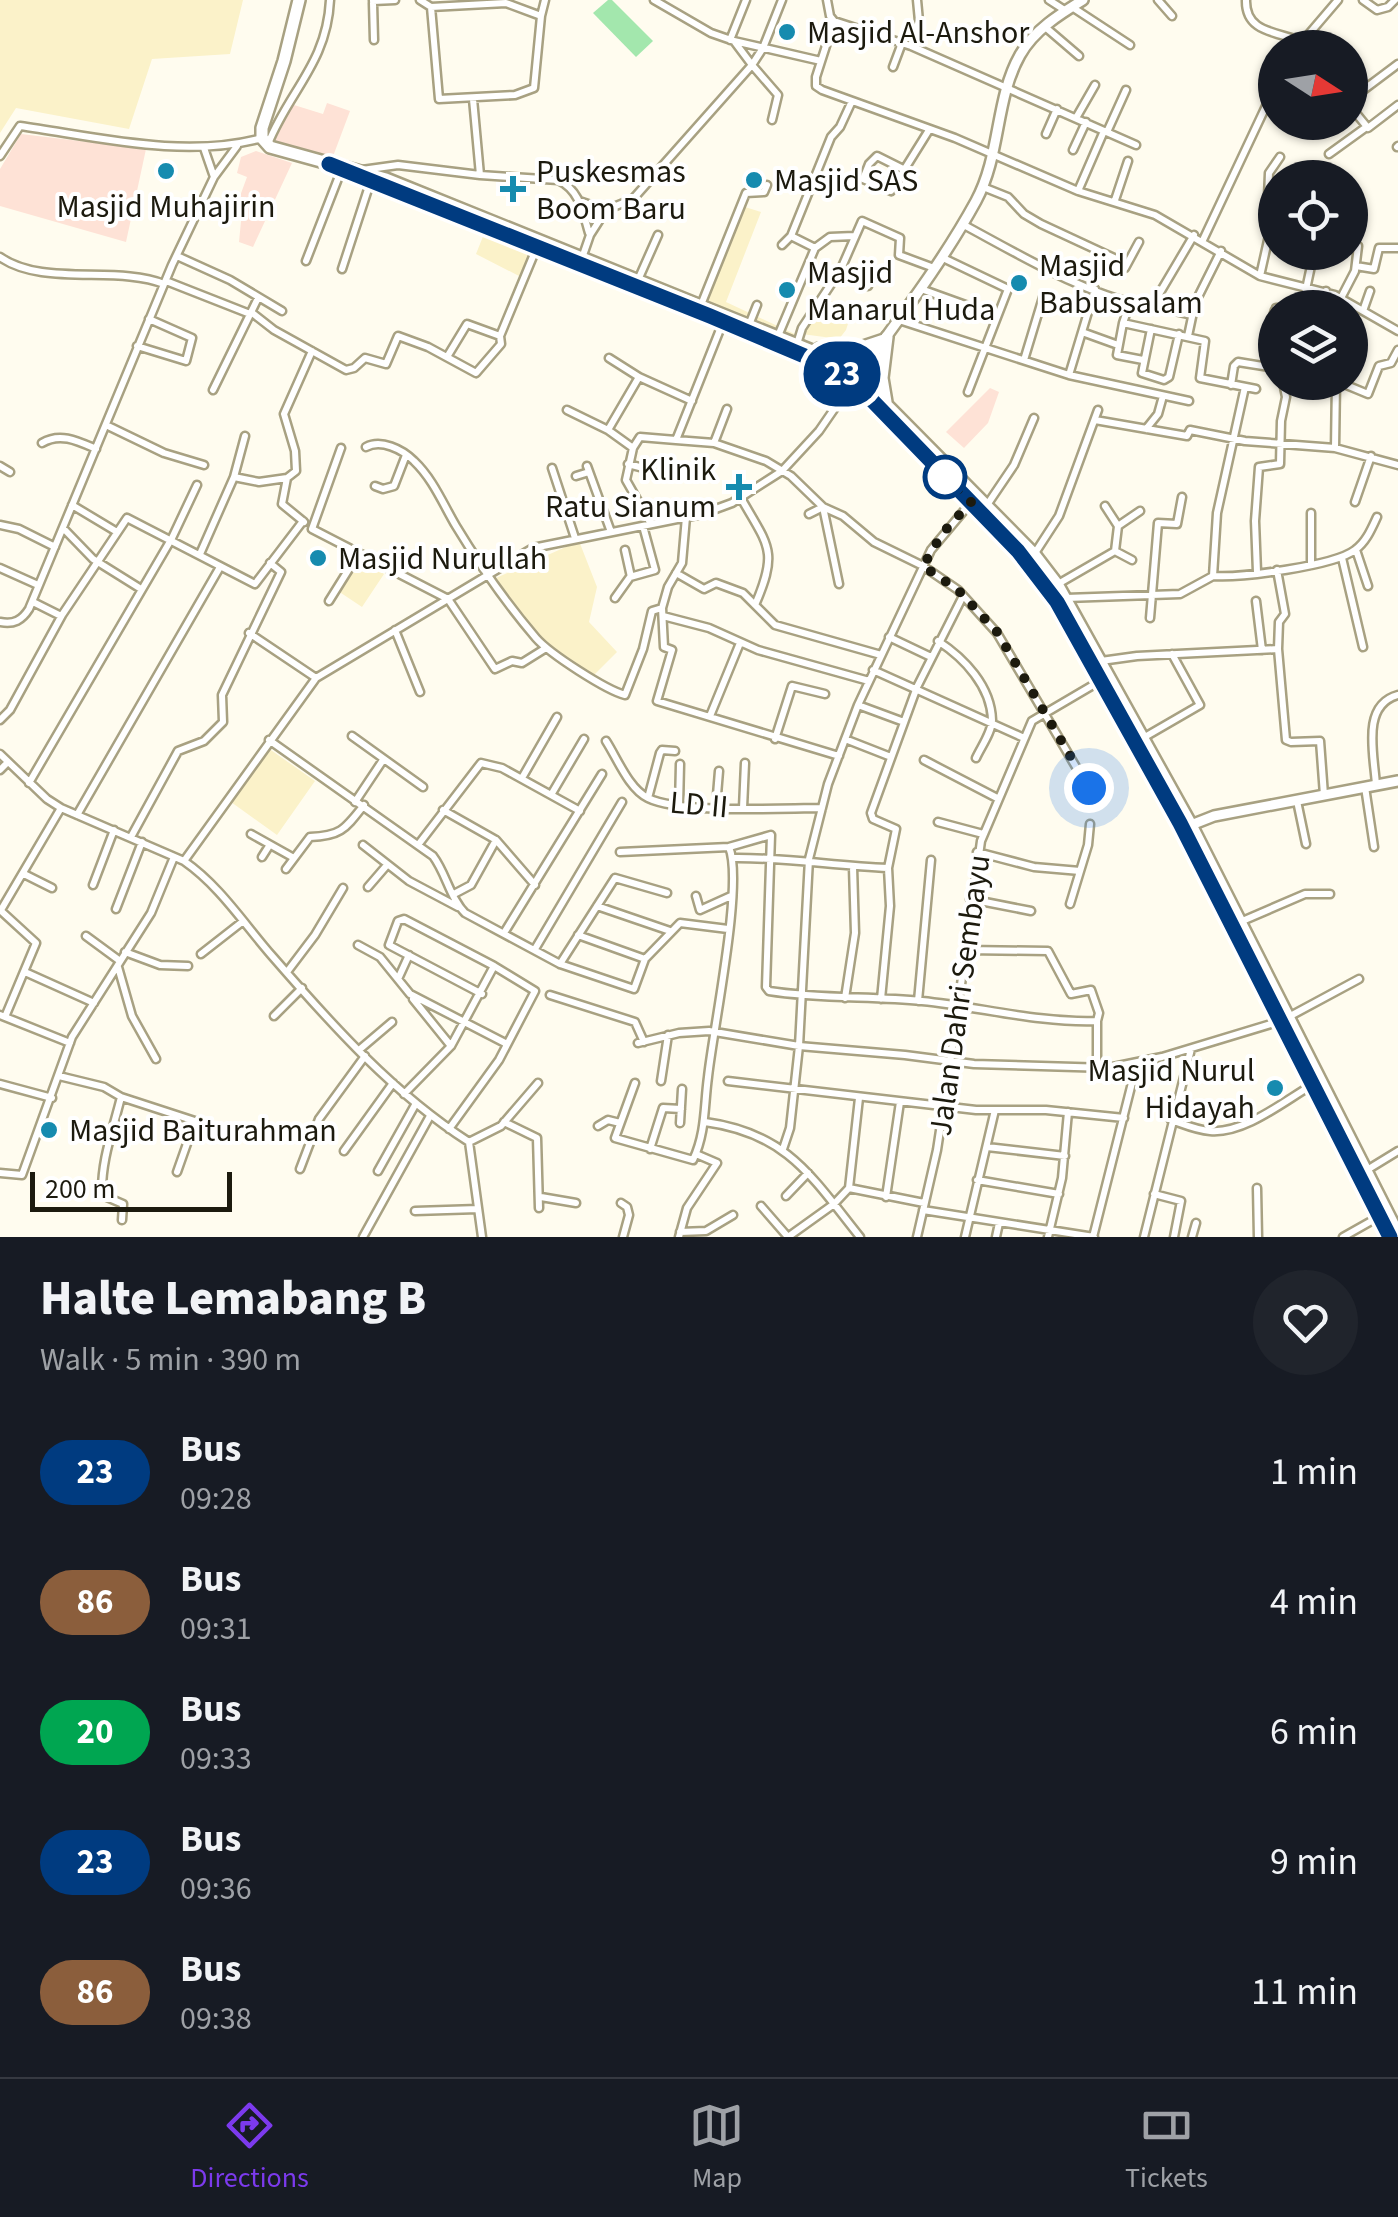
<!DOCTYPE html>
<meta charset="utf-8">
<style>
body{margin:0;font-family:"Source Sans 3",sans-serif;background:#20242c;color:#f1f3f6;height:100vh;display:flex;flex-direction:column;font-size:38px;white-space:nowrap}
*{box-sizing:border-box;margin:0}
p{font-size:32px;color:#9ea1a6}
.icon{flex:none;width:55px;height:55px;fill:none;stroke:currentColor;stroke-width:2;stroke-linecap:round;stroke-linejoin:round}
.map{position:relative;height:1237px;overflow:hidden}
.details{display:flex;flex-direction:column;background:#171b24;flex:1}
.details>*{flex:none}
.badge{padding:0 20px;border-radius:32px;font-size:35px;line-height:65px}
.needle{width:65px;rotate:102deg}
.controls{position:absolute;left:1258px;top:30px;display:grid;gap:20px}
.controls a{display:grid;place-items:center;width:110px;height:110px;border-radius:50%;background:#171b24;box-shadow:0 2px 8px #0004;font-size:50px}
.scale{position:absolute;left:30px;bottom:25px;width:202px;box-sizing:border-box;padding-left:10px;border:5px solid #1c1a0e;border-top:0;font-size:28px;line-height:35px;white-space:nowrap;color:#1c1a0e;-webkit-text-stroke:8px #fff;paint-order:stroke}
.you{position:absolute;width:50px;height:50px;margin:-25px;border:8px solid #fff;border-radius:50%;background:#1a73e8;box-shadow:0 0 0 15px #1a73e833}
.map>.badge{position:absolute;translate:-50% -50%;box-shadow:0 0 0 5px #fff}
.round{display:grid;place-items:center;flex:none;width:105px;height:105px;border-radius:52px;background:#20242c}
.summary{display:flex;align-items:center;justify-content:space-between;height:170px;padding:0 40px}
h1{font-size:48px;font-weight:800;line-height:75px}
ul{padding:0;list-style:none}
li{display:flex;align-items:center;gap:30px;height:130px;padding:0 40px}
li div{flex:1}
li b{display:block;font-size:38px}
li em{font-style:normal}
li .badge{min-width:110px;font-weight:700;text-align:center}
.tab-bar{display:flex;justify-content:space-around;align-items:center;height:140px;border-top:2px solid #363941;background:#171b24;font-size:28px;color:#9ea1a6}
.tab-bar a{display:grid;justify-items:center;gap:5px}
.tab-bar .on{color:#7c3aed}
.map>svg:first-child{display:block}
</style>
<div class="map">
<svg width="1398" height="1237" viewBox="0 0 1398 1237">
<rect width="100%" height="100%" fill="#fffcef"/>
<path fill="#fbf2c9" d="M0,0h243l-13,54 -78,5 -23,70 -113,-21 -16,25z
M745,207l16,5 -35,90 73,34 -4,5 -91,-37z
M486,229l47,18 -14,29 -43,-22z
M823,298l30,10 -7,22 -7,9 -37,-5z
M579,541l18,46 -8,35 28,30 -24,24 -36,-22 -23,-23 -38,-53z
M359,558l25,16 -22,33 -24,-16z
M268,748l47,33 -38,54 -46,-33z"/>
<path fill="#fee2d6" d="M327,103l23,8 -18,48 -56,-18v-9l18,-27 29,9z
M21,134l125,15 -20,93 -126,-36v-37z
M256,151l36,12 -39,84 -14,-5 3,-31 -6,-4 11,-30 -10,-4 4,-16z
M990,388l9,4 -11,31 -24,25 -18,-16z"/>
<path fill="#a3e7ad" d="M608,0h4l41,41 -17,16 -43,-44z"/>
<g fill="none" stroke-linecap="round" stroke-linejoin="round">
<defs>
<path id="street" d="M420,0l11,7 8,92 76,-4 19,-7 7,-72 -35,-13 -75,4
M827,0l3,16 4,5
M1049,0l17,11
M1158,0l14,16
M1246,0c-1,39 44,30 68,48
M1363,0l14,10 11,-3 7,-7
M373,1l22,-1
M373,3l1,37
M1072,7l58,38
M541,16l4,-16
M1044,26l35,30
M730,40l16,-40
M734,41l87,20
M911,46l8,-25 -2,-21
M1297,48l41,-48
M893,67l9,-24
M473,99l7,76 78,5c22,10 25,33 31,53
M1350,100l48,-36
M1350,106l18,22 30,-23
M1076,118l19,-33
M772,120l6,-25 -26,-30 11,-17 19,-48
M1107,132l19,-42
M1046,134l11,-25
M268,144c21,-53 59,-81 62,-144
M1136,145l-225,-99 -77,-25 -18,56v9l6,4 133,48 123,53 77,24 105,61 75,19 63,36
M1397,147l1,-1
M204,148l10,29
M1073,150l13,-28
M1329,154l36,-26
M0,156l20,-30c78,11 165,33 242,12
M362,170l36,-5 82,10
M907,171l-30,-15 -8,8 -6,15 28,12 38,-61
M983,187l25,10 16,17 17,10 86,40
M1078,191l26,-60
M1115,200l13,-39
M579,201l27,9
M1275,201l-7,-4 1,-24 11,-16
M962,224c51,27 135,78 190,82l42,-71
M1203,240l72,-153
M782,245l9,-9
M815,248l15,-11 24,-1
M177,256l53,24 52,31
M0,257c42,30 118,8 164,27
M941,257l67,32 -40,103
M306,261l35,-90
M580,264l10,-29 16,-25 27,-11 119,-134 -18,-24 -23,-8 -57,-33
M1356,266l18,3 5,-21h19
M1125,268l14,-26
M342,269l29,-89
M841,269l21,-48 38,17 -1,17 35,13
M1260,276l15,-67
M638,280l20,-45
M166,281l84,33
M921,289l75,27
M1326,291v17
M1341,298l14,-27 3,-25
M1130,302l-7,21 82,18 -5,37 56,11
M701,305l45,-112 18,-1 3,-7
M1152,306l40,9
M1276,308h11
M1302,308l12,-56
M1275,310l-6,19 6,3
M1363,311l7,-20
M251,312l23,18 72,40 8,-2 11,-10 21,6 12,-28 30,11 48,26 25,-29 -1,-8 39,-94
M899,320l170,55 120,26
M1123,323l-6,32 26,5
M749,325l8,-20
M1151,329l-9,44 22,7 5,-3 10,-43
M1082,332l36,13
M778,336l37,-88 -24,-12 40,-99 9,-10 12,-26
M1188,336l7,-33 26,-52
M797,344l5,-16 39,-59 27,17
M137,346l49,15 6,-23 -43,-19
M447,357l20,-33 33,12
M609,358l30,19
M1024,360l20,-66
M1069,375l26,-86
M1339,382l29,12 11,-28 12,-3 7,-13
M1231,385l3,-19 4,-4 37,6
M213,390l45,-92
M567,410l41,20
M1095,420l92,16 3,-6 55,11 90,7 63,17
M106,425l58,28 40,12
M1146,429l12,-15 5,-18
M676,440l38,3 52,18 25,15 32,31 20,9 31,26 49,24 35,24 39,43 92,156
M42,443c18,-11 36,-2 54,6
M714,443l13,-34
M366,447c15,-8 36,2 48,14 19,18 29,43 42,65 23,38 51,78 80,112 14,16 70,52 89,57l18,-46 9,-38 10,-3
M341,448l-29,81 136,70 47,70 17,-8 10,2 24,-15
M633,448l-25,-18 31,-53 53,24
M1335,448l1,-66
M628,464l23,6
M0,466l10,6
M587,466l24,66
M552,468l23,70
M576,476l13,-4
M234,477l11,-41
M375,486l8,3 11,-3 12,-31
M741,498c27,48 38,52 14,107
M1355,502l16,-46
M72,505l45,27
M987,505l27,-40 20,-47
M809,514l14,-7 16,77
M686,517l-4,46 -14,24 -6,21 2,39 8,3 -15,51 182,55
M304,522l-22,-18 5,-26 9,-7 -1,-20 -11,-37 28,-63
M651,524l-25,-44 7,-32 7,-11 36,3 47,-118
M0,525l19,4 36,18
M1118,526l22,-15
M63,528l30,31 48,30
M625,550l6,27
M1356,550l12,36
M1115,551l17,9
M1035,553l24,-37 39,-106
M200,554l34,-77 25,5 28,-4
M1342,558l21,89
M1311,565v-52
M0,568l38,17
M1277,570l8,44 -6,8 -1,27
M1257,572l-2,-51 4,-54 21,-3 1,-43 5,-24 -3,-15
M676,573l28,16 12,-6 27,10 32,32 106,30
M1213,576l4,-63 28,-126
M1213,576c27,2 121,-10 142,-26 11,-8 16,-20 22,-33
M1058,584l57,-33 3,-25 -13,-20
M615,598l15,-21 25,-7 -12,-44
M1066,598l114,-4 33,-18
M329,601l30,-48
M1256,601l6,49
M33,602l28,14
M663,616l46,12 49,22 111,31
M1150,618l8,-95 19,1 5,-27
M0,622c14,3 22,-2 29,-13l143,-344 42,-88 23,-31
M395,630l25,62
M249,633l67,45
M889,637l42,20
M938,641c26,17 53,45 54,79 0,12 -11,27 -16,38
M1101,661l36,-5 141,-7 8,91 5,2 29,-1 4,54
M873,670l151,68
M858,705l46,17
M710,716l30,-73
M0,720l10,-10 52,-95 65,-97 128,66 48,-63
M352,736l71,51
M1143,738l57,-33 -28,-51
M775,739l17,-53 33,8
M845,739l46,18
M269,740l164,116c13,17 17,42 32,57l95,51 74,25 11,-30 35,-36 48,6
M606,741c11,17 23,48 42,57 32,16 135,10 174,10
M0,754l47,45 14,9 123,53 132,-183 217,-130 169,-34 30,-11 50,-32 37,-40 20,-29
M924,760l73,38
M0,770l8,-8
M522,778l35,-61
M29,783l143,-245 25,-53
M1376,785c-2,-31 -15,-80 22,-90
M1365,787l9,60
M551,795l33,-56
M648,798l12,-45 2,-3 13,1
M1297,801l9,43
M355,802l28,-42
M679,806l1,-42
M716,807l3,-36
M743,808l2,-45
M443,810l53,30 -25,45 -17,9
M77,815l143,-248
M938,822l45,12
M251,834l43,24
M131,837l47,-86 26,-10 19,-19 -1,-27 59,-123 -11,-9
M496,840l39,45
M363,845l46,36 49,26
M418,845l63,-82 21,5 78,43
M729,847l42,-12 -5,152 3,4c50,8 102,5 153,10 59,6 116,22 175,20v47
M620,852l109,-5c15,36 -16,182 -21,230 -4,29 -2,56 -15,83l-78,-22 20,-55
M977,852l57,15 46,4
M262,857l7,-11
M732,858c53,-1 103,8 156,10l2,38 -9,93
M184,861c36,25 60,63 89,96 59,68 121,137 196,185l32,-16 37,-43
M888,868l8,-39 -23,-10 -2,-6 46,-126 46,-91
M286,869l24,-32c31,-1 35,-8 54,-32
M24,874l28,14
M93,885l21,-55
M368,887l19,-22
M696,896l4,14 31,-14
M970,899l61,12
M1070,904l18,-59 2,-21
M597,906l73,25
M116,909l26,-67
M0,910l36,33 -31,74
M1,910l60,-102
M1240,922l65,-28h25
M504,933l98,-159
M578,935l67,24
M86,936l34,25
M358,945l22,12 30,37 97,50
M535,949l87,-147
M966,950l82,1 23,43 20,-4 8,23 -2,8
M125,952l35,13 28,1
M201,954l41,-32
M560,964l55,-86 52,15
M118,967l14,49 24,43
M25,972l69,31
M287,972l28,-37 28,-47
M398,979l11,-24
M550,995l85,27 9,20
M845,998l10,-65 -2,-66
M413,999l38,47
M918,1001l13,-141
M0,1015l70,28
M274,1016l28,-28
M638,1043l41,-10 30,-2 90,15 106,9 69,9 134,4 54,-11 119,-36 78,-42
M359,1050l33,-28
M59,1076l45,11 17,10c-8,33 -20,63 -19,98l21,9 -1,16
M661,1081l7,-46
M728,1081l248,29h70l78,8
M0,1084l52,14
M404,1094l47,-48 43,-80
M121,1097l83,27
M859,1098l-10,90 75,15
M1171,1120c12,4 25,10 39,11 34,3 73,-29 102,-46
M504,1122l33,16 2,70
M705,1122c82,11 107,55 155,115
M680,1123l2,-34
M598,1126l10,-6 12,3
M449,1129l50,-69 36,-69 -41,-25 -90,-47 -6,2 -9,24 93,49
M469,1142l13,95
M987,1147l78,9
M650,1149l13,-41 18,1
M783,1149l7,-21 9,-82 10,-187 19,-75 30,-79 73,-155 41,-49
M344,1151l49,-68
M300,1169l19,-50 46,-63
M1367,1170l31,-19
M378,1171l37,-66
M177,1172l18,-51
M0,1173l22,2 50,-138 79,-124 23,-56
M977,1180l82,14
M1257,1188l1,49
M1154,1194l27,7 -7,36
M786,1196l22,-23
M541,1197l35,6
M886,1197l14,-95
M621,1203l6,4 2,8 -6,22
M761,1206l27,31
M923,1210l171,27
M415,1211l63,-2
M680,1232l26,-1 27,-16
M363,1237l67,-121
M679,1237l8,-29 30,-45 -21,-9
M788,1237l46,-33 15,-16
M917,1237l20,-87 11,-72 33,-237 51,-120 68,-40
M965,1237l30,-127
M996,1237l3,-14
M1048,1237l14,-59 6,-66
M1093,1237l44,-174
M1144,1237l47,-188
M1192,1237l4,-14
M1343,1237l39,-22"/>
<path id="secondary" d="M855,380c42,-59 86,-115 121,-179 25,-46 19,-102 44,-146 14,-25 40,-41 63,-55
M1186,827l28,-11 184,-35"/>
<path id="highway" d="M299,0l-15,61 -22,67v10l8,9 116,32 451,182 21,15 176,178 23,30 134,241 207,409
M393,189l76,30
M787,349l46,19 20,14 186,194 85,145
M819,349h38l27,-9
M833,368l6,10 1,23 15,-4 15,2
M886,402l-4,-24 5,-41
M1140,751l87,164
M1235,932l155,305"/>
</defs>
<use href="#street" stroke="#a8a182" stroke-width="11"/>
<use href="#secondary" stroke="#a8a182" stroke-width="14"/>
<use href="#highway" stroke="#a8a182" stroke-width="16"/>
<use href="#street" stroke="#fff" stroke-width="6"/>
<use href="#secondary" stroke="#fff" stroke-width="9"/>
<use href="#highway" stroke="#fff" stroke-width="11"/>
</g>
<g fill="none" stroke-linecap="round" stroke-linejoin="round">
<defs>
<path id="line" d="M329,164l381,152 123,52 30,23 155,160 39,51 123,221 210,414"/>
</defs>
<use href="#line" stroke="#fff" stroke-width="22"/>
<use href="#line" stroke="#003b80" stroke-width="15"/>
<path stroke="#1c1a0e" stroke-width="10" stroke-dasharray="0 18" d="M945,477l26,25 -29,32 -19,32 35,24 39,42 92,156"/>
</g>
<g fill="#168baf" stroke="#fff" stroke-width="4">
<circle cx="787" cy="32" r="10"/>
<circle cx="166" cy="171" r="10"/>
<circle cx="754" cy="180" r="10"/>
<path d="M508 174h10v10h10v10h-10v10h-10v-10h-10v-10h10z"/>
<circle cx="1019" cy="283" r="10"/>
<circle cx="787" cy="290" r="10"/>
<path d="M734 472h10v10h10v10h-10v10h-10v-10h-10v-10h10z"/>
<circle cx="318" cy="558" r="10"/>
<circle cx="1275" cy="1088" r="10"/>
<circle cx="49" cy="1130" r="10"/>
</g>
<circle fill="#fff" stroke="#003b80" stroke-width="5" cx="945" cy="477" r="20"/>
<g text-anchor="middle" stroke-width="8" stroke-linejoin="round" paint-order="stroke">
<g font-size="32" fill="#1c1a0e" stroke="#fff" text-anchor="start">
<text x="807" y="43">Masjid Al-Anshor</text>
<text x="536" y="182">Puskesmas<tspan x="536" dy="37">Boom Baru</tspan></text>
<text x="774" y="191">Masjid SAS</text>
<text x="166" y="217" text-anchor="middle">Masjid Muhajirin</text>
<text x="1039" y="276">Masjid<tspan x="1039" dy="37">Babussalam</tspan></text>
<text x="807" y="283">Masjid<tspan x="807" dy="37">Manarul Huda</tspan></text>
<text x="716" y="480" text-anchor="end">Klinik<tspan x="716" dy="37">Ratu Sianum</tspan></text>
<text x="338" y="569">Masjid Nurullah</text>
<text x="1255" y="1081" text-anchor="end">Masjid Nurul<tspan x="1255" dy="37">Hidayah</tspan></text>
<text x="69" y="1141">Masjid Baiturahman</text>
</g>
<g font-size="32" fill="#1c1a0e" stroke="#fff">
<text transform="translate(699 804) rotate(5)" y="11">LD II</text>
<text transform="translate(959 995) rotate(-82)" y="11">Jalan Dahri Sembayu</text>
</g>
</g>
</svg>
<div class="controls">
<a><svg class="needle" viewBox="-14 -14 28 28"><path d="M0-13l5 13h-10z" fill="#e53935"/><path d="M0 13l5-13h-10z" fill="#9ea1a6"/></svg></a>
<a><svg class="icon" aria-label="locate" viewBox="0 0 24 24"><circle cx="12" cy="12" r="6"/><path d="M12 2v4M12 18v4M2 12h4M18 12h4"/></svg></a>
<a><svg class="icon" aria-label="layers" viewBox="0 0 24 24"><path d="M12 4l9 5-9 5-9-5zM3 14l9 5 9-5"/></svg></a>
</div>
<div class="scale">200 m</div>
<div class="you" style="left:1089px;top:788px"></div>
<b class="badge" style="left:842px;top:374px;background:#003b80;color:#fff">23</b>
</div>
<section class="details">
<div class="summary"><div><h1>Halte Lemabang B</h1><p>Walk · 5 min · 390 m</p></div><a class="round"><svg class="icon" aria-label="heart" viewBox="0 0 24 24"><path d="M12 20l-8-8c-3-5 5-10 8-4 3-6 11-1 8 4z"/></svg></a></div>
<ul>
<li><span class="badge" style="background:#003b80;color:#fff">23</span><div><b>Bus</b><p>09:28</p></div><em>1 min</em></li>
<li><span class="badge" style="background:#8b5e3c;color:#fff">86</span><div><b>Bus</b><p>09:31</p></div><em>4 min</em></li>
<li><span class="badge" style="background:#00a651;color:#fff">20</span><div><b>Bus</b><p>09:33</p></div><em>6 min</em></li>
<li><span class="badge" style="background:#003b80;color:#fff">23</span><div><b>Bus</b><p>09:36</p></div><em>9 min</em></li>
<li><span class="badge" style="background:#8b5e3c;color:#fff">86</span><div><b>Bus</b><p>09:38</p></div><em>11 min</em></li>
</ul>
</section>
<nav class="tab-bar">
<a class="on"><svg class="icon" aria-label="directions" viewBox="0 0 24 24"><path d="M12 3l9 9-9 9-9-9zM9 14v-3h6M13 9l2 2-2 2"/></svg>Directions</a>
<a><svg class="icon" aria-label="map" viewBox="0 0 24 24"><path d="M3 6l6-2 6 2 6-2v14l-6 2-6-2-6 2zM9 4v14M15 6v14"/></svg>Map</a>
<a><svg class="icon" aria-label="tickets" viewBox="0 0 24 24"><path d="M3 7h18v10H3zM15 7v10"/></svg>Tickets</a>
</nav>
